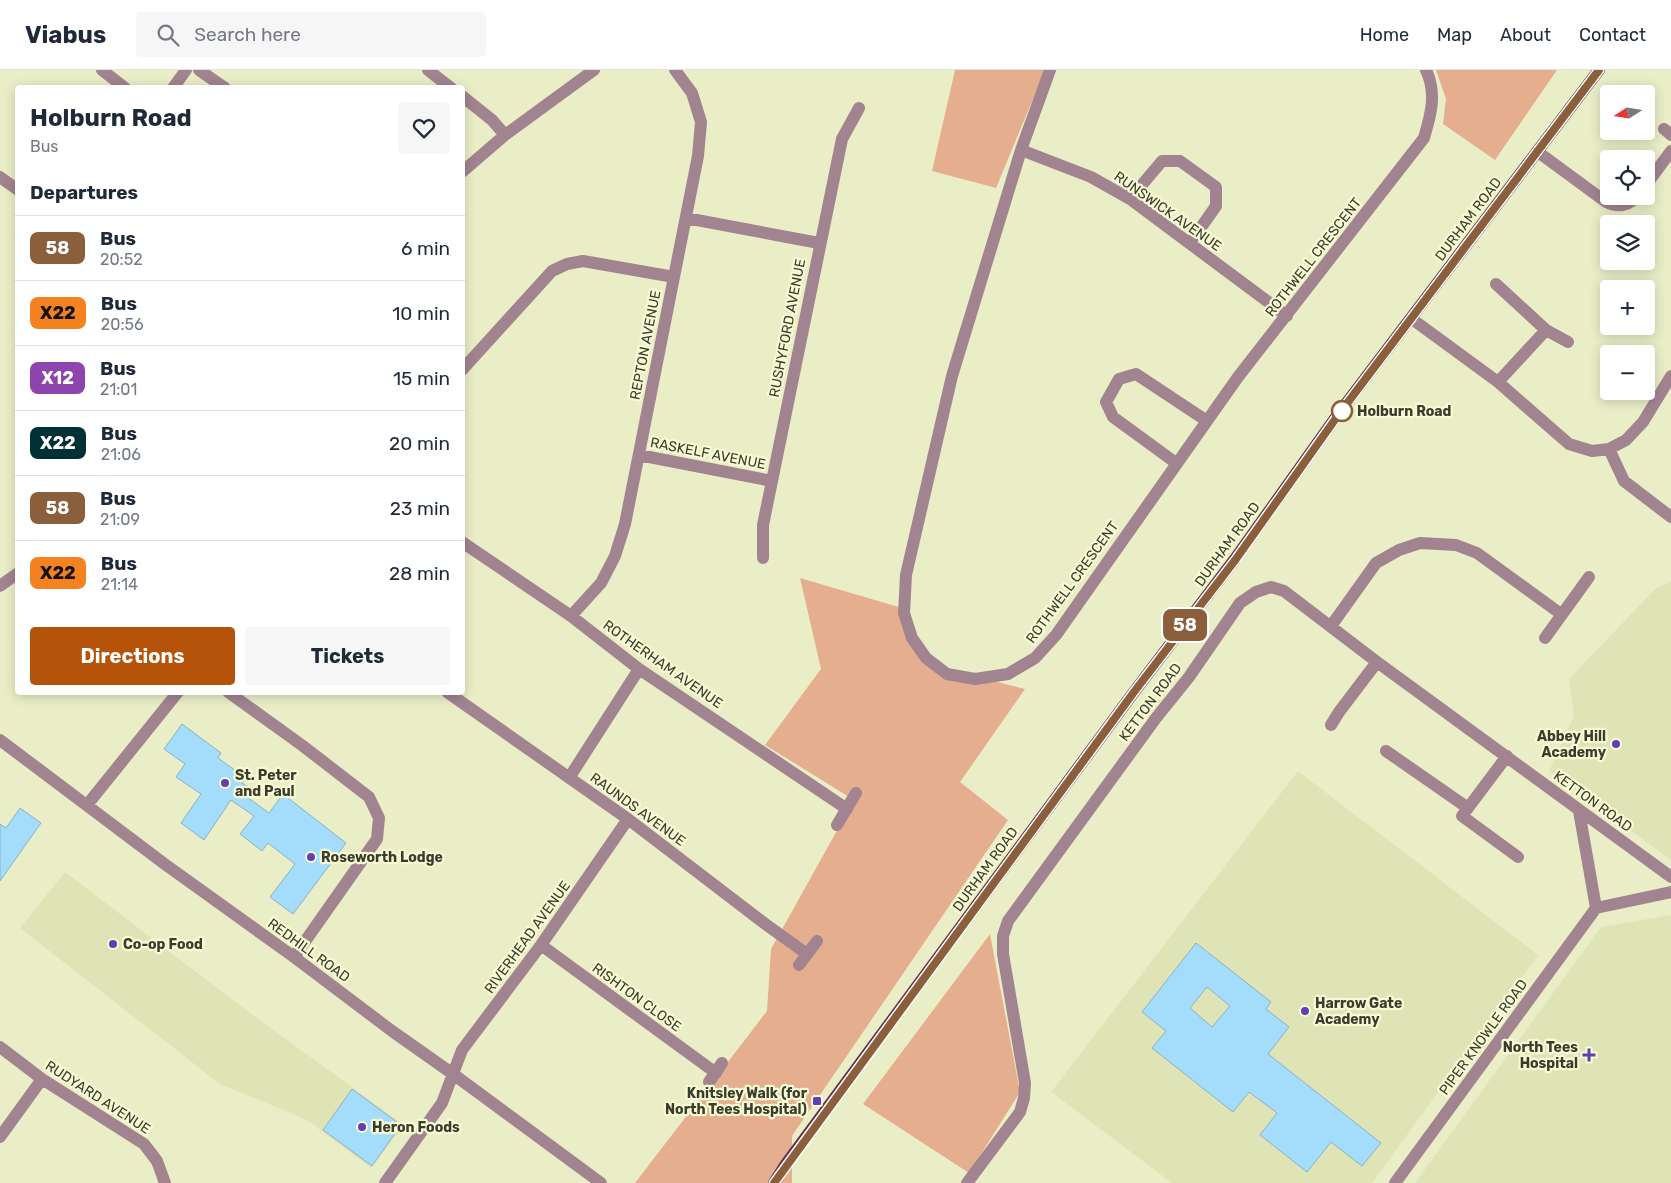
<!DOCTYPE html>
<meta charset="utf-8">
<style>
body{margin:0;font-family:Rubik,sans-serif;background:#f6f6f7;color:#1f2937;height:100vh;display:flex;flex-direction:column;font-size:19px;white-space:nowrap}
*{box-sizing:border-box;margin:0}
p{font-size:16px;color:#747a83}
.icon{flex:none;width:28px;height:28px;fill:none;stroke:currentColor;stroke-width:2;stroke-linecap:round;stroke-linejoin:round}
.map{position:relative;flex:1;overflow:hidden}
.panel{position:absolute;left:15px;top:15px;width:450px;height:610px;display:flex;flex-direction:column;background:#fff;border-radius:5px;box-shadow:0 2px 12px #0003}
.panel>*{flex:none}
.badge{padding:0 10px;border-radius:8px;font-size:18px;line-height:32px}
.needle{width:32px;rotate:258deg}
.tools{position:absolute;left:1600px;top:15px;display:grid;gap:10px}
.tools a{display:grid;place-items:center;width:55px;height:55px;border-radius:5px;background:#fff;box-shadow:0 2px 12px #0003;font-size:25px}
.map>.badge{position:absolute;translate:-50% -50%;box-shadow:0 0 0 2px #fff}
h2{padding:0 15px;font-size:19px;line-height:45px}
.round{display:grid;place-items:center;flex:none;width:52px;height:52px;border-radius:5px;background:#f6f6f7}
.headline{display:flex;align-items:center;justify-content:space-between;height:85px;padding:0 15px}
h1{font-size:24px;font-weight:700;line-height:38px}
.button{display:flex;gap:10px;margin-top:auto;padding:10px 15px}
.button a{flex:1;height:58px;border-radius:5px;background:#b45309;color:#fff;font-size:20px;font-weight:700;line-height:58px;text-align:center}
.button a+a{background:#f6f6f7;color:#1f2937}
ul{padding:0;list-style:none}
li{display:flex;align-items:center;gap:15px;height:65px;padding:0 15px;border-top:1px solid #e0e1e3}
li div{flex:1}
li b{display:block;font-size:19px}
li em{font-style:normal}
li .badge{min-width:55px;font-weight:700;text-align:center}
header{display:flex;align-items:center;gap:30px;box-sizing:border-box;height:70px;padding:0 25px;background:#fff;border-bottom:1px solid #e0e1e3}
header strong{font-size:24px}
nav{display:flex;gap:28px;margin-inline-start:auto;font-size:18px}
.search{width:350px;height:45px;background:#f6f6f7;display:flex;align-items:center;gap:12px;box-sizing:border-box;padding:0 18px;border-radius:5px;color:#747a83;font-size:19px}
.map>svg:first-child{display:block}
</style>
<header>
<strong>Viabus</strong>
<div class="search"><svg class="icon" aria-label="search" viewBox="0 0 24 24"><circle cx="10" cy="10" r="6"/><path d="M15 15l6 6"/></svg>Search here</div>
<nav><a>Home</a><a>Map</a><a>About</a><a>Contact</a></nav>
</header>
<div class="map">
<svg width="1671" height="1113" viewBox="0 0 1671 1113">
<rect width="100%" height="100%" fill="#eaeec7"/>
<path fill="#dfe4b6" d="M1671,511v279l-122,-89 25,-55 -5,-37 86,-90z
M1298,701l240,184 -166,228h-200l-121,-91z
M65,802l185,141 154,112 -33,43 -64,-48 -87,-36 -200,-156z
M1671,845v268h-256l186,-256z"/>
<path fill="#e5af8f" d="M955,0h90l-49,118 -64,-17z
M1436,0h121l-62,90 -52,-36 3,-25z
M800,508l102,30 24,56 99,25 -65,93 48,38 -216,316v47h-157l132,-172 4,-62 83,-149 -89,-55 56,-76z
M990,864l30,158 -51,81 -106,-69z"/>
<path fill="#a4ddfc" stroke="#8bb1c6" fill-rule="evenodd" d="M182,654l39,29 -3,5 28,20 -4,5 10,7 -5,7 22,16 14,-19 63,49 -53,71 -23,-17 25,-33 -27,-21 -6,8 -22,-17 14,-18 -23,-16 -27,40 -23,-17 20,-29 -25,-17 9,-13 -21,-15z
M20,738l21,15 -41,58v-57l6,4z
M1196,873l75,59 -5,7 23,18 -21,27 113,89 -19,23 -31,-24 -24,30 -47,-37 17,-22 -28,-21 -16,20 -81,-64 14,-17 -24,-19zM1207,917l23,19 -18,21 -22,-19z
M352,1019l49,36 -29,41 -49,-36z"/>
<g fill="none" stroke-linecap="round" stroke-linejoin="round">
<path stroke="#a28490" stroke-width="12" d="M102,0l23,18
M199,0l26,18
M428,0l23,18
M1050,0l-29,80 -69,226 -46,199 -2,38 8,25 14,20 21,16 28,5 33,-5 27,-16 21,-23 182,-258 186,-239c7,-24 13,-44 2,-68
M173,18l13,-18
M462,26l30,24 13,15
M1664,59l7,6
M1021,80l70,27 39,22 157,117
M1538,82l68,50c12,6 22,4 32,-6
M462,102l43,-37 89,-65
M0,107l18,13
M1646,115l25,-34
M1130,129l32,-38h18l36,26v19l-26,37
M686,148l133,25
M1496,214l50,46 22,12
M1412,249l86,63 71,62 23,7 17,-2 17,-9 17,-18 28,-46
M462,300l90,-99 15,-7 16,-3 91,16
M1498,312l48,-52
M1609,379l15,32 47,36
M639,385l133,26
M1176,393l-63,-46 -7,-15 13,-23 17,-5 71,47
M462,472l109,74 68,53 208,140
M763,488v-33l79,-386 17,-31
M0,516l18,-13
M571,546l30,-33 14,-27 10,-32 73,-368 3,-34 -9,-29 -17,-23
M1331,556l45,-63 23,-13 21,-7 36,2 21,8 84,61
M1545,568l44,-61
M228,622l75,54 66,51 10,21 -2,21 -83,118
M447,622l181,127 136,104 43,31
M1331,655l8,-13 38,-50
M0,670l166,125 128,92 98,74 61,43 148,109
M1386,681l82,57 -6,8 56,41
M569,708l70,-109
M87,735l91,-113
M1468,738l39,-52
M1579,741l17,97
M837,755l19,-32
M541,875l175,128
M799,895l18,-24
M0,977l42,32 102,65 13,17 8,22
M709,1012l13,-19
M0,1067l42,-58
M385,1113l57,-80 20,-53 79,-105 87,-126
M967,1113l53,-71 4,-14 1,-15 -22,-129v-18l5,-15 148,-203 33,-41 51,-74 16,-11 15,-5 13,4 93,71 294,215
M1395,1113l201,-275 75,-16"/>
<path stroke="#623148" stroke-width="12" d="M774,1113l12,-19 348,-472 101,-133 104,-146 260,-343"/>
</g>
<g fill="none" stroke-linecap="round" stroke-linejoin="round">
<defs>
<path id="line" d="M774,1113l360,-491 102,-133 103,-145 260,-344"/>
</defs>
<use href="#line" stroke="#fff" stroke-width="11"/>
<use href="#line" stroke="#8b5e3c" stroke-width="8"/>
</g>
<circle fill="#fff" stroke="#8b5e3c" stroke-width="2.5" cx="1342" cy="341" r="10"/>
<g fill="#623db5" stroke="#f7fbd4" stroke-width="2">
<circle cx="1616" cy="674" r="5"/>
<circle cx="225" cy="713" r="5"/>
<circle cx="311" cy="787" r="5"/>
<circle cx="113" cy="874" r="5"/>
<circle cx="1305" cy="941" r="5"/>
<path d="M1586.5 977.5h5v5h5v5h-5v5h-5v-5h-5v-5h5z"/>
<rect x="812" y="1026" width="10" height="10" rx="2.5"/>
<circle cx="362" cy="1057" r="5"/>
</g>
<g text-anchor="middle" stroke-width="4.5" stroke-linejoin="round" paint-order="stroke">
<g font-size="14" fill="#3b3c2d" stroke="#f7fbd4">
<text transform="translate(1168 141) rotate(35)" y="5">RUNSWICK AVENUE</text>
<text transform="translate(1468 149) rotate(-53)" y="5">DURHAM ROAD</text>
<text transform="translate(1313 187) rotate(-52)" y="5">ROTHWELL CRESCENT</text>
<text transform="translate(787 258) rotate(-79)" y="5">RUSHYFORD AVENUE</text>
<text transform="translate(645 275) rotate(-79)" y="5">REPTON AVENUE</text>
<text transform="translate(708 383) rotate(11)" y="5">RASKELF AVENUE</text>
<text transform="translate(1227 474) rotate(-54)" y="5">DURHAM ROAD</text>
<text transform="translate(1072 512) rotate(-54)" y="5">ROTHWELL CRESCENT</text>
<text transform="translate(663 594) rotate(35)" y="5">ROTHERHAM AVENUE</text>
<text transform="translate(1150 632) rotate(-53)" y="5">KETTON ROAD</text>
<text transform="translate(1593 731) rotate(36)" y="5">KETTON ROAD</text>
<text transform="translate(638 739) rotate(36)" y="5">RAUNDS AVENUE</text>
<text transform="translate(985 799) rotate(-54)" y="5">DURHAM ROAD</text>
<text transform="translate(527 867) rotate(-54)" y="5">RIVERHEAD AVENUE</text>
<text transform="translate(309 880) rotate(36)" y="5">REDHILL ROAD</text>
<text transform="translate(637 927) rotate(36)" y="5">RISHTON CLOSE</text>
<text transform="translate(1483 967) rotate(-54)" y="5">PIPER KNOWLE ROAD</text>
<text transform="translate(98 1027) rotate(33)" y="5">RUDYARD AVENUE</text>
</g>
<g font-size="14" font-weight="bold" fill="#3b3c2d" stroke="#f7fbd4" text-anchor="start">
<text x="1357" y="346">Holburn Road</text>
</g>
<g font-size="14" font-weight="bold" fill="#3b3c2d" stroke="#f7fbd4" text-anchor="start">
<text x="1606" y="671" text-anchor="end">Abbey Hill<tspan x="1606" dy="16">Academy</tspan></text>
<text x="235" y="710">St. Peter<tspan x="235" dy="16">and Paul</tspan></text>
<text x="321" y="792">Roseworth Lodge</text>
<text x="123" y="879">Co-op Food</text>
<text x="1315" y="938">Harrow Gate<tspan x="1315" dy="16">Academy</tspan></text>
<text x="1578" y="982" text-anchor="end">North Tees<tspan x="1578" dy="16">Hospital</tspan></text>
<text x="807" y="1028" text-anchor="end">Knitsley Walk (for<tspan x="807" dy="16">North Tees Hospital)</tspan></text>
<text x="372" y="1062">Heron Foods</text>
</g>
</g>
</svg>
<div class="tools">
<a><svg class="needle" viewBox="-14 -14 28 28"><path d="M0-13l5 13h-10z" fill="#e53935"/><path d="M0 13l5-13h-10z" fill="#747a83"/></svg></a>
<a><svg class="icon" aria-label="locate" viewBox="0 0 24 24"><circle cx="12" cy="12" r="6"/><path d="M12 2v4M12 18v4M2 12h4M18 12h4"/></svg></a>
<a><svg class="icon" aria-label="layers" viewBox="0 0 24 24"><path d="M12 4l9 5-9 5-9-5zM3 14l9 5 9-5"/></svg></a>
<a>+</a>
<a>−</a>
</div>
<b class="badge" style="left:1185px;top:555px;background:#8b5e3c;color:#fff">58</b>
<section class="panel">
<div class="headline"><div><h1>Holburn Road</h1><p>Bus</p></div><a class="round"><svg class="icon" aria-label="heart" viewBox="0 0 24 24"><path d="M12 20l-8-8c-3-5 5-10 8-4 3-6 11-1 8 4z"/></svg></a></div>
<h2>Departures</h2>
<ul>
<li><span class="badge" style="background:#8b5e3c;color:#fff">58</span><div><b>Bus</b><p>20:52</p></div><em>6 min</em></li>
<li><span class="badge" style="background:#f58220;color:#111">X22</span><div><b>Bus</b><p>20:56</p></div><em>10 min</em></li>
<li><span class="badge" style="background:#8e44ad;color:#fff">X12</span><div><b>Bus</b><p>21:01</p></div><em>15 min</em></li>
<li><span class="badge" style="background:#013036;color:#fff">X22</span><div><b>Bus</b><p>21:06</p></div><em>20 min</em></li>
<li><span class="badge" style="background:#8b5e3c;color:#fff">58</span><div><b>Bus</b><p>21:09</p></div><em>23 min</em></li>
<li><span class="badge" style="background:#f58220;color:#111">X22</span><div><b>Bus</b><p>21:14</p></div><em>28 min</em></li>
</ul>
<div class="button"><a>Directions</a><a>Tickets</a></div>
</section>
</div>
